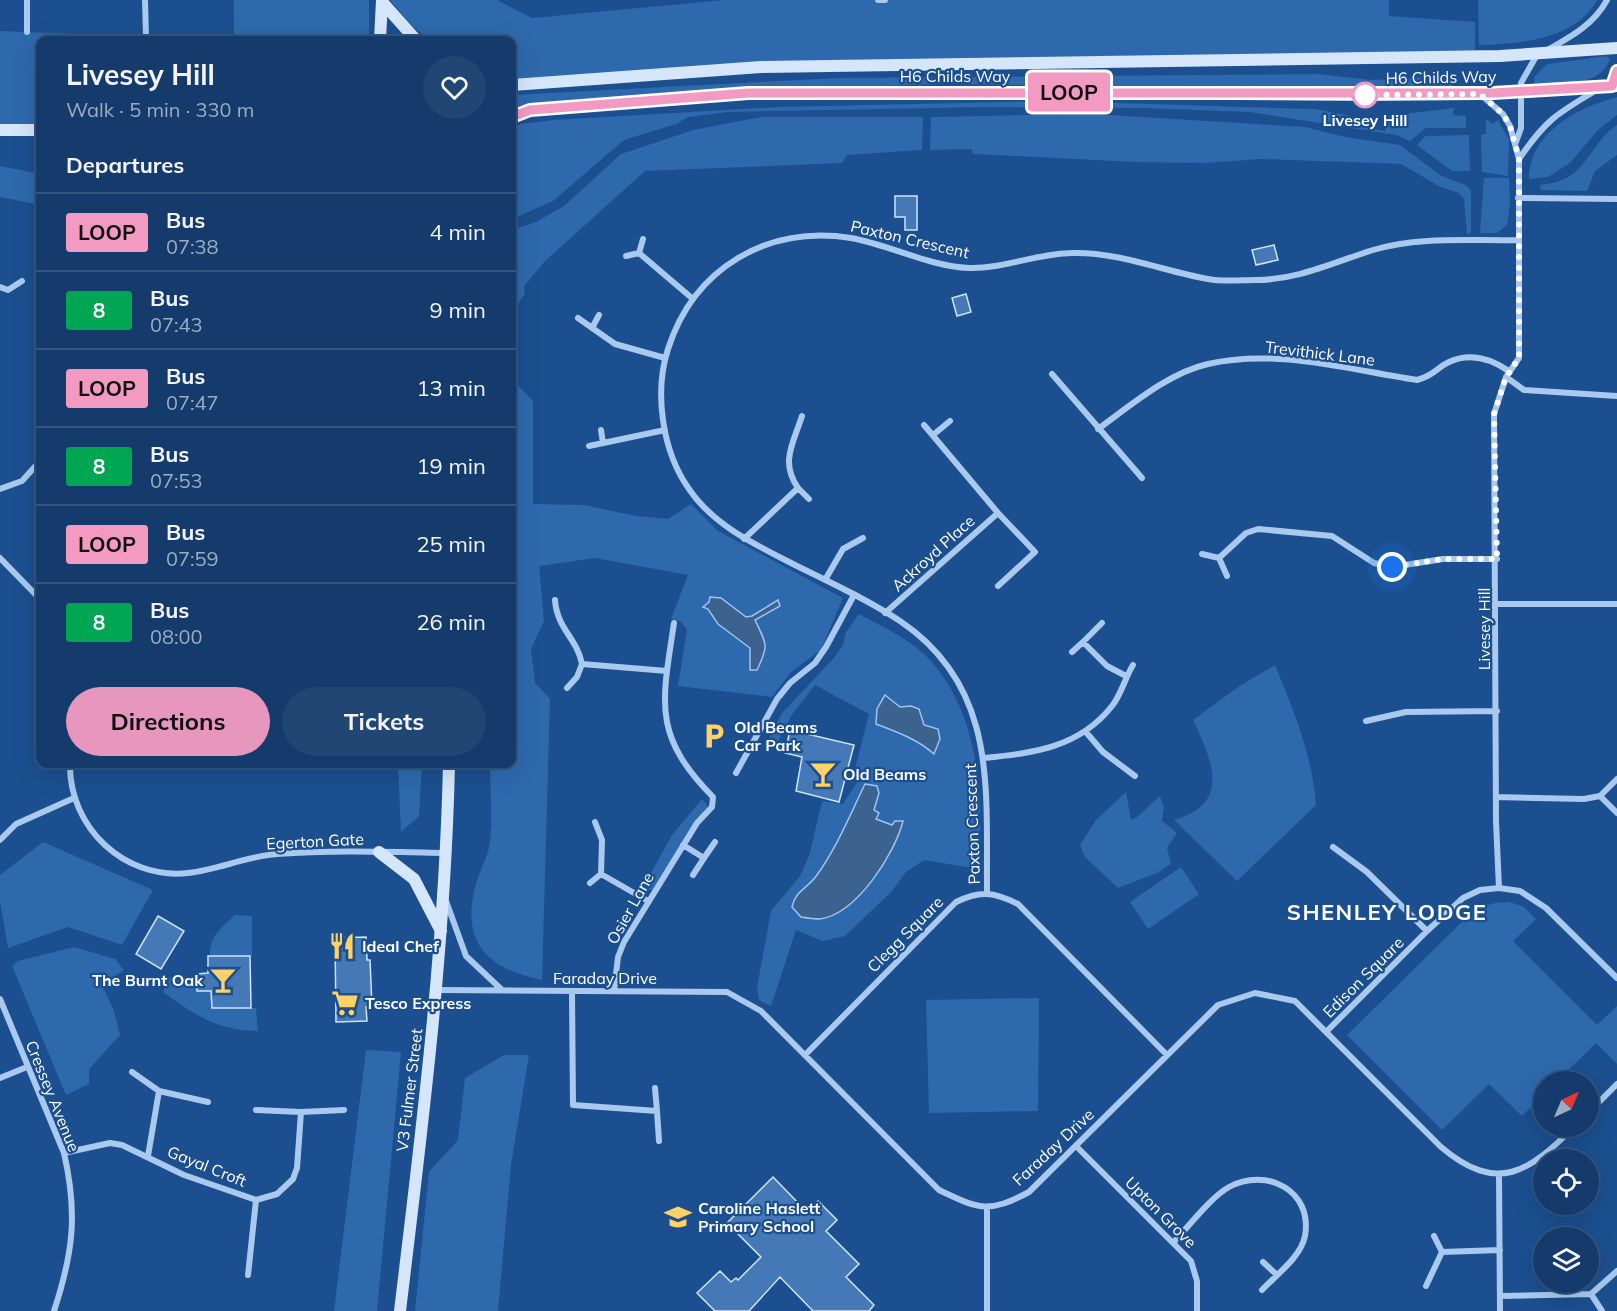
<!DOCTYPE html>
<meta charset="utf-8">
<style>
body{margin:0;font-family:Mulish,sans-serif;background:#214673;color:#f1f3f6;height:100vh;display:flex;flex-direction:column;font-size:22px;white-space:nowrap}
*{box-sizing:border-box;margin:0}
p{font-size:20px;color:#9dadc1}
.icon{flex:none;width:33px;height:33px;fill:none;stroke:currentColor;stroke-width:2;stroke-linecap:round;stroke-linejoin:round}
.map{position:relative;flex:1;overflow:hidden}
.sheet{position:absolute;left:36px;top:36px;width:480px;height:732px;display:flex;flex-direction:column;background:#143b6b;border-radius:12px;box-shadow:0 6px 24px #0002,0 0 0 2px #33557e}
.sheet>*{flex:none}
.badge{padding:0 12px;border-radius:4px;font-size:21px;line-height:39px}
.needle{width:39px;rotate:44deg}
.fabs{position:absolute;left:1533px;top:1071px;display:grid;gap:12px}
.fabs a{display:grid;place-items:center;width:66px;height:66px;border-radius:50%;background:#143b6b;box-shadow:0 6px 24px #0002,0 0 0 2px #33557e;font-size:30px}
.you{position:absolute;width:30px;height:30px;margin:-15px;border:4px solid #fff;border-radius:50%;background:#1a73e8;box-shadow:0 0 0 9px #1a73e833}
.map>.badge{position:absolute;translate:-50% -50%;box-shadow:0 0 0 3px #fff}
h2{padding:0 30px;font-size:22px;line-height:54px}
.round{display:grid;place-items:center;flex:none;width:63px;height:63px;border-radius:32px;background:#214673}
.headline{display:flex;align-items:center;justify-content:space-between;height:102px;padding:0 30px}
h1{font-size:28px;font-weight:700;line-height:45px}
.button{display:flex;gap:12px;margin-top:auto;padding:12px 30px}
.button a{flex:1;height:69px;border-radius:36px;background:#e797bd;color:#111;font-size:24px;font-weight:700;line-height:69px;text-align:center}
.button a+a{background:#214673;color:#f1f3f6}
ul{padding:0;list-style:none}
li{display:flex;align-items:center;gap:18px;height:78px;padding:0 30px;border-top:2px solid #33557e}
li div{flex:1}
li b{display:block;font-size:22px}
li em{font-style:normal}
li .badge{min-width:66px;font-weight:700;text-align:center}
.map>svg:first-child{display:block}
</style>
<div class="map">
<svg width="1617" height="1311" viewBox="0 0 1617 1311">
<rect width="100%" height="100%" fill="#1b4f8f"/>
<path fill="#2e69ad" d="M234,0h135v40h-329v90h-40v-99l234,9z
M390,0h107l35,18 192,-18h665v16l86,6v32l-714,13 -241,12 -8,-1v-38h-82l-18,-14z
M1478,0h119c-21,40 -79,44 -118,45z
M1607,56l3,3c-10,29 -50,24 -75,26l-1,-8 13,-13z
M1318,74l53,6 81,-4 1,15 -508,-7 -256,8 -121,8 -56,8v-13l324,-17z
M1617,97v18l-19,15 -28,33 -22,14 -19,2c1,-47 48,-71 88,-82z
M1047,101l268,8 41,8 -1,9 30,5 3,-15 66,-8 -1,7 13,1v12h-40l-16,13 -14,-6 -146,-23 -107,-4 -152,-1 -263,5 -40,5 -12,7 -52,16 -71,61 -41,18v-90l9,-5 32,-4 226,-13z
M1034,115h75l196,12 40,10 55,8 40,30 27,11 4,5v42l-4,1 -3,-35 -5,-6 -20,-7 -38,-22 -141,-5 -56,4 -69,-1 -162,-8 -1,-5 -42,1 1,-33z
M761,117h162l-1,33 -75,5 -5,8 -197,8 -100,90 -21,25 1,8 -13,18v-82l24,-8 28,-16 57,-52 72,-24z
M1486,119l7,5 5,-4 11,20 -1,36 -26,-4 -1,-37 5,-1z
M1617,125v30l-22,16 -8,20 -46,-1 -1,-5c49,-4 45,-38 77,-60z
M1469,135l1,36h-18l-35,-26 8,-9z
M0,166l40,8v31l-40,-8z
M1484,178h25l1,25 -3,22 -10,8h-17z
M514,381l19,20v103l50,1 54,11 31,3 23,-15 27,27 125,67 -22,52 -30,22 -19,25 -94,-11 9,-57 -7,-8 -9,-2 17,-44 -93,-17 -56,8 5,55 -13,28 4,34 15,16 -8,281c-57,-12 -83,-39 -65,-100 4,-12 12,-26 13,-39 3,-25 0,-52 0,-77h22v-381z
M859,614c24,13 55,27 73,48 49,58 51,135 47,207l-55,-9 -18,12 -15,20 -46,44 -22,5 -27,-11 -25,76 -12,-6 -2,-12 14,-77 29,-35 10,-23 12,-52 21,3 17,-26 -6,-5 15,-59 -54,-29 -24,31 -15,30 -10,-2 16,-31 51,-54 10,-14 3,-13z
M1275,665c19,46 37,89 41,140l-79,76 -63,-61c58,-16 38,-60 19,-100l45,-33z
M398,764h24l-3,52 -18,16z
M1126,792l5,28 5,-2 24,-22 4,11 -2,14 15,12 -10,15 4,16 -14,9 -39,15 -33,-31 -5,-12 16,-25z
M702,799l6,7 -56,84 -11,1 31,-56z
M43,842l110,48 -31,55 -54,-18 -60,21 -8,-47v-26z
M1181,867l18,27 -51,35 -18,-27z
M1510,902l14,5 12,12 -23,22 84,84 20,-19v58l-21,-21 -39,38 -13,1 -1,13 -21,21 -33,-32 -47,46 -95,-95 128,-126 20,-6z
M235,915l17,1v40h-42c-1,-19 12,-29 25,-41z
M74,947l41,12 9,11 -22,15 12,26 6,24 -31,34v15l-23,11 -54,-129 6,-5z
M169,977l28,10v4h14l1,17h44l2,23c-39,0 -64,-16 -95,-39z
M1039,998l-1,113 -109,2 -3,-113z
M366,1050l35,2 -24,259h-43z
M504,1055h25l-18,110 -13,146h-83l14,-139 29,-32 7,-62z"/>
<path fill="#3c6290" stroke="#9cc4f0" stroke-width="1.5" d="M710,597l11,1 25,19 6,-1 26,-16 2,6 -25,14c12,25 14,25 2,50h-7v-22l-32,-24 -10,-15 -5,-2 6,-5z
M885,695l15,12 11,-1 8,3 5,16 14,4 2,10 -6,15c-17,-15 -37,-22 -58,-30l1,-15z
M865,784l12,2 2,7 -5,17 5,3 -3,6 16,6 3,-4h8c-8,32 -46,93 -83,98 -5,0 -13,-1 -19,-2l-9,-10c3,-16 16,-19 25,-32 20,-28 33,-60 48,-91z"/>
<path fill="#4478b7" stroke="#cfe3fa" stroke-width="1.5" d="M895,196h22v34h-12v-13h-10z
M1274,245l4,15 -22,5 -4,-15z
M966,294l5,18 -14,4 -5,-18z
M790,730l64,15 -15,57 -43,-11 6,-34 -17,-4z
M158,916l26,15 -23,38 -25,-15z
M366,937l1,23h3l2,46 -6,1 1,14 -31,1 -1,-84z
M208,956h42l1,52h-39l-1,-17h-14l-1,-17 12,-1z
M773,1177l34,35 11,-11 19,19 -11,11 33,33 -13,13 28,28 -5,6h-56l-33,-34 -31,34h-34l-18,-18 23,-22 11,11 5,-4 2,2 23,-23 -34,-34z"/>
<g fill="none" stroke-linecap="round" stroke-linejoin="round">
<path stroke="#a9c9ee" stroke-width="6" d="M27,0v32
M145,0l1,37
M878,0h7
M1549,49c23,-13 45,-25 58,-49
M1612,86l5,-15
M1481,95l22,19 7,12 9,33v199l-13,19 -12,37 2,407 3,67
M1516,142l5,-14v-45l17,-30
M1519,159c26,-38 37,-45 76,-68
M1518,198l99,1
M639,253l4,-14
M626,256l13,-3 54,46
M0,287l8,3 14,-9
M578,318l37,26 50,14
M592,328l7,-13
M1052,374l90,104
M1506,377l18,13 93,6
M924,425l74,88 37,39 -37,34
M1098,429c32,-23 70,-56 110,-65 67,-16 142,6 209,16 18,-5 19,-12 32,-18 22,-10 43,-3 61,10
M601,430l2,13
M933,435l17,-14
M589,446l76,-16
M798,488l11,11
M0,489l22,-8 18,-20
M744,539l54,-51c-18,-26 -5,-44 4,-72
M1202,554l17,4
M0,558l40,41
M1227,576l-8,-18 27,-25 12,-4 74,7 42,27 18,4 51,-8h54
M825,580l18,-31 20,-11
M555,600c2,29 22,38 27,64l85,7
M1497,604h120
M885,613l113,-100
M1102,623l-19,19 24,24 19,10
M1072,652l11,-10
M567,688l10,-11 5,-13
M1366,721l40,-9 91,-1
M1085,731l18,21 32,24
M984,758c49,-5 95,-10 128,-52 9,-11 13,-28 21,-41
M70,764c-1,63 54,116 118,109 30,-3 59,-17 89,-19 57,-4 113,-2 170,-1
M736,773l41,-74 13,-16 25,-20 11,-16 28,-52
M1600,796l17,17
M1496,797l88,2 16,-3 17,-17
M595,822l7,18 -1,34 47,27
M0,840l16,-16 58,-26
M683,845l21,13 -11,17
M1333,847l34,25 60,59
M704,858l11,-16
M590,883l11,-9
M987,892c-1,-104 11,-205 -87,-271 -33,-22 -71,-39 -107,-57 -37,-19 -80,-39 -104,-75 -27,-38 -35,-97 -21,-140 26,-81 99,-124 183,-111 39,7 77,28 118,30 34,1 69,-15 104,-15 46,-1 90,18 135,26 15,3 33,1 48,1 42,0 78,-18 117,-30 46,-14 98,-9 145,-10
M446,901l20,55 35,33
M437,990l290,2 34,19 178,179c40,19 49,24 90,2l189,-187 37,-12 40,8 146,146c57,48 88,25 134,-21
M614,991l4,-34 6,-15 73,-119 15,-16 1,-10c-61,-62 -51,-94 -39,-174
M572,992l1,113 84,6 2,30
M0,999l64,154c14,61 9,100 -10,158
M1327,1031l100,-100 36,-33 17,-8 19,-2 21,3 26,17 71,70
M805,1055l151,-153c24,-12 38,-10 62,2l149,151
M132,1072l27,19 -11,65
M0,1078l27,-11
M655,1088l2,23
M159,1091l49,11
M256,1110l45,2
M1588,1113l29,-29
M1076,1146l115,115 6,20v30
M64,1153l46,-10 12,2 62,30 72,25 21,-6 16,-15 4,-11 4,-56 43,-2
M1499,1175l1,136
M987,1208v103
M1434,1236l8,16
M1173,1243c15,-16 38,-46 56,-56 37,-20 84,3 76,49 -4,21 -29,39 -43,54
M1263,1262l14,13
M248,1275l8,-75
M1426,1286l16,-34 58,-2
M1591,1294l26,-23
M1501,1296l90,-2 11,17"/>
<path stroke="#d6e6fa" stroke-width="12" d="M383,3l33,37
M380,40l2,-40
M512,85l249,-18 739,-11 117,-8
M512,117l17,-7 219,-17 243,-1 378,3 111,-1 137,-8
M0,130h40
M379,852l35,27 27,52
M400,1311c22,-182 45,-364 49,-547"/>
</g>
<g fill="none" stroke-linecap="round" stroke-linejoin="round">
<defs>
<path id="line" d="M512,117l18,-7 218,-17h745l119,-7 5,-15"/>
</defs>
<use href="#line" stroke="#fff" stroke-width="14"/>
<use href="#line" stroke="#f29ac2" stroke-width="9"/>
<path stroke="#fff" stroke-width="6" stroke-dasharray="0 10.8" d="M1365,95l115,-1 23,20 7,12 9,33v199l-13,19 -12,37 3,145h-54l-51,8"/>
</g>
<defs>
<symbol id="parking-bare" viewBox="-9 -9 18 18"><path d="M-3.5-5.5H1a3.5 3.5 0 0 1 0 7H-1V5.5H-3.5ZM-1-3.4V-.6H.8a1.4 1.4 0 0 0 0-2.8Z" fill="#ffd166" stroke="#1b4f8f" stroke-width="2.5" paint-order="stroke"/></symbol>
<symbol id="bar-bare" viewBox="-9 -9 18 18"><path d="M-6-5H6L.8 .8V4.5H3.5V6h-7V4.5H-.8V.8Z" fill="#ffd166" stroke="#1b4f8f" stroke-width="2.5" paint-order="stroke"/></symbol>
<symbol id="restaurant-bare" viewBox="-9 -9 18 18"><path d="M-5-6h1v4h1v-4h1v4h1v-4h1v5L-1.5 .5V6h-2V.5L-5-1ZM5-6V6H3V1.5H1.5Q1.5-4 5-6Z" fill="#ffd166" stroke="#1b4f8f" stroke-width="2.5" paint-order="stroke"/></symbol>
<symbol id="supermarket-bare" viewBox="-9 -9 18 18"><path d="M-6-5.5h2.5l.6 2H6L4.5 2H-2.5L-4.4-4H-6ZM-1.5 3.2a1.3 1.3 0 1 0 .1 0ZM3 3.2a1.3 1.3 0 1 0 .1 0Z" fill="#ffd166" stroke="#1b4f8f" stroke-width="2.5" paint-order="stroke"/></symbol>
<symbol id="school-bare" viewBox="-9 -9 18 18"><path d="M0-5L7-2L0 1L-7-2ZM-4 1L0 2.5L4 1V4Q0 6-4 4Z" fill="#ffd166" stroke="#1b4f8f" stroke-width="2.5" paint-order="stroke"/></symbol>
</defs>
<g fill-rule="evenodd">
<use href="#parking-bare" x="695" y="717" width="38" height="38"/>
<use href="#bar-bare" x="804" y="755" width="38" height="38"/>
<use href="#restaurant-bare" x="323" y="927" width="38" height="38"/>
<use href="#bar-bare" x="204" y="961" width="38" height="38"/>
<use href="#supermarket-bare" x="326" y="984" width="38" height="38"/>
<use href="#school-bare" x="659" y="1198" width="38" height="38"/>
</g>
<circle fill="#fff" stroke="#f29ac2" stroke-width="3" cx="1365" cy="95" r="12"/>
<g text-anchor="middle" stroke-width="4.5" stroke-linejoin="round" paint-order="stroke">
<g font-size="16" fill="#fff" stroke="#1b4f8f">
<text x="955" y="82">H6 Childs Way</text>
<text transform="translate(1441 77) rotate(-1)" y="6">H6 Childs Way</text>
<text transform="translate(910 239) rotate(13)" y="6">Paxton Crescent</text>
<text transform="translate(1320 353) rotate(7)" y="6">Trevithick Lane</text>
<text transform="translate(933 553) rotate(-42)" y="6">Ackroyd Place</text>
<text transform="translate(1484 629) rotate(-90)" y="6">Livesey Hill</text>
<text transform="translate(972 824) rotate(-92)" y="6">Paxton Crescent</text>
<text transform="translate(315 841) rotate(-3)" y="6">Egerton Gate</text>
<text transform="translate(630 908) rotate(-61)" y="6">Osier Lane</text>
<text transform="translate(905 934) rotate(-45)" y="6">Clegg Square</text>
<text transform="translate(1363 977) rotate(-45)" y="6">Edison Square</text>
<text x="605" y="984">Faraday Drive</text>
<text transform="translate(409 1090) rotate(-83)" y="6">V3 Fulmer Street</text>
<text transform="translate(53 1096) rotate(68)" y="6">Cressey Avenue</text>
<text transform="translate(1053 1147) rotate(-43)" y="6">Faraday Drive</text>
<text transform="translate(207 1166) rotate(22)" y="6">Gayal Croft</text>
<text transform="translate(1161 1212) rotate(45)" y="6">Upton Grove</text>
</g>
<g font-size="16" font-weight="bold" fill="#fff" stroke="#1b4f8f">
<text x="1365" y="126">Livesey Hill</text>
</g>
<g font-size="16" font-weight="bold" fill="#fff" stroke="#1b4f8f" text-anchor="start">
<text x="734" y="733">Old Beams<tspan x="734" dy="18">Car Park</tspan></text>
<text x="843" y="780">Old Beams</text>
<text x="362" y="952">Ideal Chef</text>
<text x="203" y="986" text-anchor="end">The Burnt Oak</text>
<text x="365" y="1009">Tesco Express</text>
<text x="698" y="1214">Caroline Haslett<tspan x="698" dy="18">Primary School</tspan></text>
</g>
<g font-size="22" font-weight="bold" letter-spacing="1.5" fill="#fff" stroke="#1b4f8f">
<text x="1387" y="920">SHENLEY LODGE</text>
</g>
</g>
</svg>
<div class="fabs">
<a><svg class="needle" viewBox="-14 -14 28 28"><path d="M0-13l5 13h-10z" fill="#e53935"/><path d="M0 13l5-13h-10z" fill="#9dadc1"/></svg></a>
<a><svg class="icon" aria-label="locate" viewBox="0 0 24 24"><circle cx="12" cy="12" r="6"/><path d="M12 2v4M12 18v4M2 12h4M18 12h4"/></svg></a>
<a><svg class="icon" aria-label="layers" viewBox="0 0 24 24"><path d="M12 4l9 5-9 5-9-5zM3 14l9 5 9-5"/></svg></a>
</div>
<div class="you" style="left:1392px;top:567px"></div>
<b class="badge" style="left:1069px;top:92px;background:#f29ac2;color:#111">LOOP</b>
<section class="sheet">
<div class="headline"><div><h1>Livesey Hill</h1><p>Walk · 5 min · 330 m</p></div><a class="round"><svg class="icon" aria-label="heart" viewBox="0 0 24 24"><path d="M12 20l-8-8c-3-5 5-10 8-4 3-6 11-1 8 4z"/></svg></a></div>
<h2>Departures</h2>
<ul>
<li><span class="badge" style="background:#f29ac2;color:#111">LOOP</span><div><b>Bus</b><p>07:38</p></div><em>4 min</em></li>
<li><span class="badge" style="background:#00a651;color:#fff">8</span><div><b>Bus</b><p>07:43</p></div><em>9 min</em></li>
<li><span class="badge" style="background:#f29ac2;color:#111">LOOP</span><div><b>Bus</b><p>07:47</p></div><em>13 min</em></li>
<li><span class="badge" style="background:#00a651;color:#fff">8</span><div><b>Bus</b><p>07:53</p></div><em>19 min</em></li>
<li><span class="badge" style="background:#f29ac2;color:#111">LOOP</span><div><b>Bus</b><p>07:59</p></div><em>25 min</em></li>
<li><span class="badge" style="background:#00a651;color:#fff">8</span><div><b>Bus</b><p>08:00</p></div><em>26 min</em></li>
</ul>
<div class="button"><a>Directions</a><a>Tickets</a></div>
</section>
</div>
